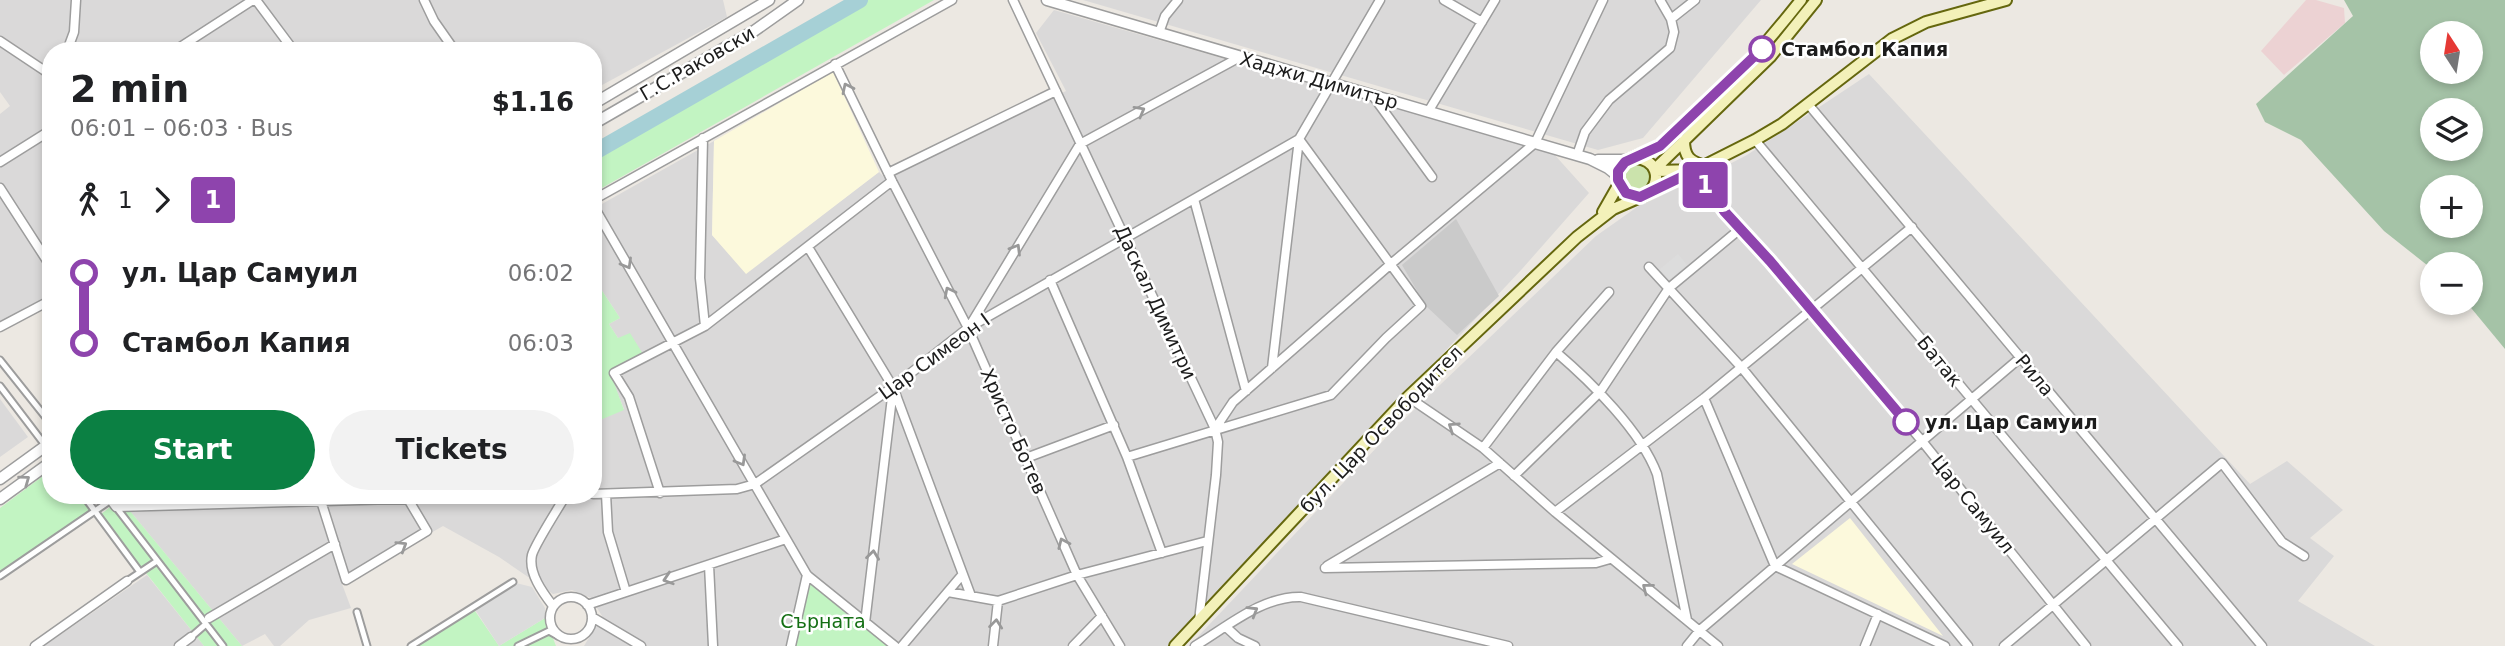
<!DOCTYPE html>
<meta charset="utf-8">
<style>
body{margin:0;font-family:"DejaVu Sans",sans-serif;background:#f2f2f2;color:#202124;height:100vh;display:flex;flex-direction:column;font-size:26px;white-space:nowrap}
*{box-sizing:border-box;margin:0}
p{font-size:23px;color:#757577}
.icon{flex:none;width:38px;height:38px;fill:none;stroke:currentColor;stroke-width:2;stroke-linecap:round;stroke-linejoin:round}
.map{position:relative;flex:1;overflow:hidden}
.drawer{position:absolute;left:42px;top:42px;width:560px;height:462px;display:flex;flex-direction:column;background:#fff;border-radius:28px;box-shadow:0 4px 10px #0003}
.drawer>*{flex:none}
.badge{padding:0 14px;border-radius:5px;font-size:24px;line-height:46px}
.needle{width:46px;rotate:348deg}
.fabs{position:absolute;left:2420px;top:21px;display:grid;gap:14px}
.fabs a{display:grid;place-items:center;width:63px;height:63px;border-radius:50%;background:#fff;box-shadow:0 4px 10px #0003;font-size:35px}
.map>.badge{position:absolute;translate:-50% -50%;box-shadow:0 0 0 4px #fff}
.legs{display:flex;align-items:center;gap:10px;height:77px;padding:0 28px;font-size:23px}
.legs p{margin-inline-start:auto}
.overview{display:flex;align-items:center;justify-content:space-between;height:119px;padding:0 28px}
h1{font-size:38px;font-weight:700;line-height:52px}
.button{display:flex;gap:14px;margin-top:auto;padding:14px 28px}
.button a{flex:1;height:80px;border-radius:42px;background:#0b8043;color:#fff;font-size:28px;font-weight:700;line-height:80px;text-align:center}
.button a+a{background:#f2f2f2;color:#202124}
ul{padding:0 28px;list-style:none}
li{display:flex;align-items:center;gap:24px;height:70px;font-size:26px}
li i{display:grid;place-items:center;width:10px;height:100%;margin:0 9px;background:currentColor}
li i::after{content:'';width:18px;height:18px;margin:-9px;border:5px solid;border-radius:50%;background:#fff}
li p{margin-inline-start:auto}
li:first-child i{background:linear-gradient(#0000 50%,currentColor 0)}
li:last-child i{background:linear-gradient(currentColor 50%,#0000 0)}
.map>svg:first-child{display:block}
</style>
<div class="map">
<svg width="2505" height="646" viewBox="0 0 2505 646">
<rect width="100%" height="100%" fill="#ece8e2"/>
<path fill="#dad9d9" d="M0,0h723l4,17 -134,73v-39h-542v246l-51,28v-211l10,-8 -10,-14z
M1083,0h678l-118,138 -45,12z
M1054,10l499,143 36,40 -67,76 -353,377h-585l18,-30 -11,-18 -19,-8 -19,4 -54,-37 -56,-31 -101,58 9,24 -42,12 -29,26h-6l-9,-12 -23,12 -122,-147 6,-4h467v-72l31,-14 -15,-37 9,-34 -9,-14 11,-6 -27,-41v-68l121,-68 -2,94 34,38 133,-101 7,7 180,-88 -30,-58z
M1869,74l381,410 37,-23 56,49 -33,28 24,18 -36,45 77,45h-1186l207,-219 200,-191 44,-31 35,-17 10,-1 62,-32z
M0,399l28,38 -28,20z
M147,575l57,71h-160z"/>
<path fill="#ecd2d3" d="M2306,0h10l28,8 1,15 -61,52 -23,-24z"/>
<path fill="#fcf9dc" d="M833,72l46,100 -133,102 -34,-39 2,-94z
M1850,518l93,118 -151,-72z"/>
<path fill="#cacaca" d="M1456,219l43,77 -42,39 -31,-29 -24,-41z"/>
<path fill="#cbe3ac" d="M1625 178a13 13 0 1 1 26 0a13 13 0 1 1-26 0Z"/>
<path fill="#a5c3a7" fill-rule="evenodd" d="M2344,0h161v349l-38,-46h4v-39h-39v5l-48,-38 -83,-91 -36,-18 -9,-18 97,-88zM2432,33h39v39h-39zM2432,110h39v39h-39zM2432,187h39v39h-39z"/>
<path fill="#c2f4c2" d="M860,0h74l-341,193v-40z
M593,277l27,41 -11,6 9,14 12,-5 13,21 -33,18 14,38 -31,13z
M51,470v25h29l15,16 -95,65v-68z
M120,499l122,147h-38l-104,-131z
M807,575l84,71h-100z
M473,608l26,38 46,-28 11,28h-143z"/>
<path fill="#dcdcdc" d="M1678,254l9,11 -18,15 -9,-11z
M516,583l16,4 13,21v10l-46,28 -25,-38z"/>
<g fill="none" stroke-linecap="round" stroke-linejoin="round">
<path stroke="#a6d0d6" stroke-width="16" d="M593,153l267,-153"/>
<defs>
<path id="pedestrian" d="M0,360l51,64
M0,386l51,67
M83,495l57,77
M116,507l107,139
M0,576l111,-76
M127,581l30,-20
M357,612l10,34
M191,637l15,-13
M411,646l102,-64
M518,646l31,-15 9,5"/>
<path id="minor" d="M256,0l38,51
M424,0l10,21 21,30
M1013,0l202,429 3,13 -2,33 -17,146
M1444,0l38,22
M1660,0l11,19
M1159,33l6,-17 13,-16
M0,41l51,34
M67,51l7,-19 2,-32
M174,51l79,-51
M835,64l57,117 76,147 109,247 43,71
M1373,96l59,81
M1808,104l454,542
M1428,112l67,-112
M703,138l-3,140 5,48
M1755,140l423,506
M1577,155l8,-23 24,-32 61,-52 4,-16 -3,-13 24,-19
M0,162l51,-32
M1696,170l28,41 46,50 152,180 164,205
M888,173l168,-82
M0,188l51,79
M1194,199l52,192
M593,200l359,-200
M593,205l214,370 88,71
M808,247l85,140 78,209
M1649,267l93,101 226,278
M1050,280l77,177 35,96
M0,327l51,-27
M969,327l111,-183 160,-87
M1556,352c35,30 85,79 101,122l30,146
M1272,368l27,-229 81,-139
M1408,397l75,51 72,64 163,134
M1704,398l71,168 170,80
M1215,429l18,-27 159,-139 143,-120 68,-143
M1483,448l73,-96 53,-60
M1026,458l88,-33
M1514,476l86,-84 69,-104 71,-59
M660,493l-31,-96 -15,-24 91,-47 187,-145
M593,494l144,-5 18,-5 138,-97 75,-59 331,-189 122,167 -35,32 -55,57 -204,62
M606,494l2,38 18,60
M107,495l9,12 419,-12
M321,501l25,79 81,-49 -19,-32
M1555,512l149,-114 208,-171
M709,565l4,81
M1327,566l173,-103
M1325,568l271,-5 14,-4
M948,592l50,9 79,-26 130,-34
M550 618a21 21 0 1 1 42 0a21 21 0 1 1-42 0Z
M587,605l199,-66
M553,606c-10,-13 -25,-33 -21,-51 3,-11 27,-48 34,-60
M592,617l49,29
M209,618l126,-74
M865,623l28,-234
M1226,627l12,11 17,8
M35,646l92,-65
M179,646l12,-9
M791,646l16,-71
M902,646l60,-71
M993,646l5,-45
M1073,646l29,-30
M1195,646c32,-19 67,-50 106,-49l207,49
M1687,646l13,-16 320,-272
M1865,646l13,-32
M2004,646l218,-183 60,79 22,14"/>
<path id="tertiary" d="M1047,0l543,159 18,9 10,8
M593,104l176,-104
M593,124l161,-93 44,-31
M1598,160h31
M0,479l51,-37
M0,499l51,-37"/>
<path id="secondary" d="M1801,0c-41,52 -87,103 -139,144 -11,9 -35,12 -42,23 -10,17 8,32 24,29l111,-56 27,-16 110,-85 34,-17 80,-22
M1684,140c0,17 6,22 22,26
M1636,158c20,2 26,20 13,35
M1655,169l115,-112 46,-57
M1656,171l40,-1
M1603,212l16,-28
M1175,646l233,-249 169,-160 36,-28 25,-11"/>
</defs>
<use href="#pedestrian" stroke="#9d9d9d" stroke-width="9"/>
<use href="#minor" stroke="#9d9d9d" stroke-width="11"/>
<use href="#tertiary" stroke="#9d9d9d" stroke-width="13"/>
<use href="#secondary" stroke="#65670e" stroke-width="14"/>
<use href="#pedestrian" stroke="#fff" stroke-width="5"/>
<use href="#minor" stroke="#fff" stroke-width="8"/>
<use href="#tertiary" stroke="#fff" stroke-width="10"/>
<use href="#secondary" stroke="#f3f1b9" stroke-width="10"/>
</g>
<defs><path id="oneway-chevron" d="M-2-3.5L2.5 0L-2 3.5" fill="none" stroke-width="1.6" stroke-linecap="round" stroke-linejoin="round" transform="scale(1.75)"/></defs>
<g stroke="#999">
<use href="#oneway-chevron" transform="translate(847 88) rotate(-116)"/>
<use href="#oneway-chevron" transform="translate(1140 111) rotate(-29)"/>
<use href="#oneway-chevron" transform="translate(1016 249) rotate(-59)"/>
<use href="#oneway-chevron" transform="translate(627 264) rotate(60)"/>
<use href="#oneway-chevron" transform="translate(949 292) rotate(-117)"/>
<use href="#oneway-chevron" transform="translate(1453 427) rotate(-146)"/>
<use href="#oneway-chevron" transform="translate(741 461) rotate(60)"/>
<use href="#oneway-chevron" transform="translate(25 480) rotate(-36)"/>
<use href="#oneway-chevron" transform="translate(1063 543) rotate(-114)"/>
<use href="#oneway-chevron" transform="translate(402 546) rotate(-32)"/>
<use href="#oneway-chevron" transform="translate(873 555) rotate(-83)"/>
<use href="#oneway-chevron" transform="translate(668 579) rotate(162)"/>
<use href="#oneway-chevron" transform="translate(1647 588) rotate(-142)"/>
<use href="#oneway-chevron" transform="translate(1253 611) rotate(-31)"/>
<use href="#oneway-chevron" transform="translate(996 624) rotate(-84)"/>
</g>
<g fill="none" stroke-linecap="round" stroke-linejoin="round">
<defs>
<path id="line-1" d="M1762,49l-102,97 -35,16 -7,9v9l8,13 14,4 56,-27 28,41 46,50 136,161"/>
</defs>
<use href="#line-1" stroke="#fff" stroke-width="16"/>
<use href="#line-1" stroke="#8e44ad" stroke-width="10"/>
</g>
<g fill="#fff" stroke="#8e44ad" stroke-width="3.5">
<circle cx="1762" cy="49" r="12"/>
<circle cx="1906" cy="422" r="12"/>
</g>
<g text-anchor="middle" stroke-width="5" stroke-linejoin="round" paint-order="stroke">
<g font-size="19" font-weight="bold" fill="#1c1c1c" stroke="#fff" text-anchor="start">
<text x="1781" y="56">Стамбол Капия</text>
<text x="1925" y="429">ул. Цар Самуил</text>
</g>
<g font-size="19" fill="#1c1c1c" stroke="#fff">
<text transform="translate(697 63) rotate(-30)" y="7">Г.С.Раковски</text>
<text transform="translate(1319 80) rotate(16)" y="7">Хаджи Димитър</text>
<text transform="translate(1156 302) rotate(65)" y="7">Даскал Димитри</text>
<text transform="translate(934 356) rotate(-36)" y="7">Цар Симеон I</text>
<text transform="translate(1940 361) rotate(51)" y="7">Батак</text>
<text transform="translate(2035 375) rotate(50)" y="7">Рила</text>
<text transform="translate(1381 429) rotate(-46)" y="7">бул. Цар Освободител</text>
<text transform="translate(1014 431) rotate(66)" y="7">Христо Ботев</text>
<text transform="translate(1973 504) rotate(51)" y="7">Цар Самуил</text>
</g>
<g font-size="19" fill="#146f14" stroke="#fff">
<text x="823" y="628">Сърната</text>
</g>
</g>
</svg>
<div class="fabs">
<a><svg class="needle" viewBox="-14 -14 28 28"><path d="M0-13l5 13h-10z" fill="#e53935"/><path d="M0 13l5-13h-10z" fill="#757577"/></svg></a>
<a><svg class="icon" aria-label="layers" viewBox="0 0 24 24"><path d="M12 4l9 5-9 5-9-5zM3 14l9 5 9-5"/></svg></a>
<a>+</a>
<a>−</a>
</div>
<b class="badge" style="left:1705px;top:185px;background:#8e44ad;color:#fff">1</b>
<section class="drawer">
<div class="overview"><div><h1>2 min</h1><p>06:01 – 06:03 · Bus</p></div><b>$1.16</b></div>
<div class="legs"><svg class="icon" aria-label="walk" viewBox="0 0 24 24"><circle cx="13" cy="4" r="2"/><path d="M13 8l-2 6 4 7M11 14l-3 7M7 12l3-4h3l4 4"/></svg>1<svg class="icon" aria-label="forward" viewBox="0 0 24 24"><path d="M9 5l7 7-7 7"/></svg><b class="badge" style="background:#8e44ad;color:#fff">1</b></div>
<ul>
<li><i style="color:#8e44ad"></i><b>ул. Цар Самуил</b><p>06:02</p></li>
<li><i style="color:#8e44ad"></i><b>Стамбол Капия</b><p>06:03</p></li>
</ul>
<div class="button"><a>Start</a><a>Tickets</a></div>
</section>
</div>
